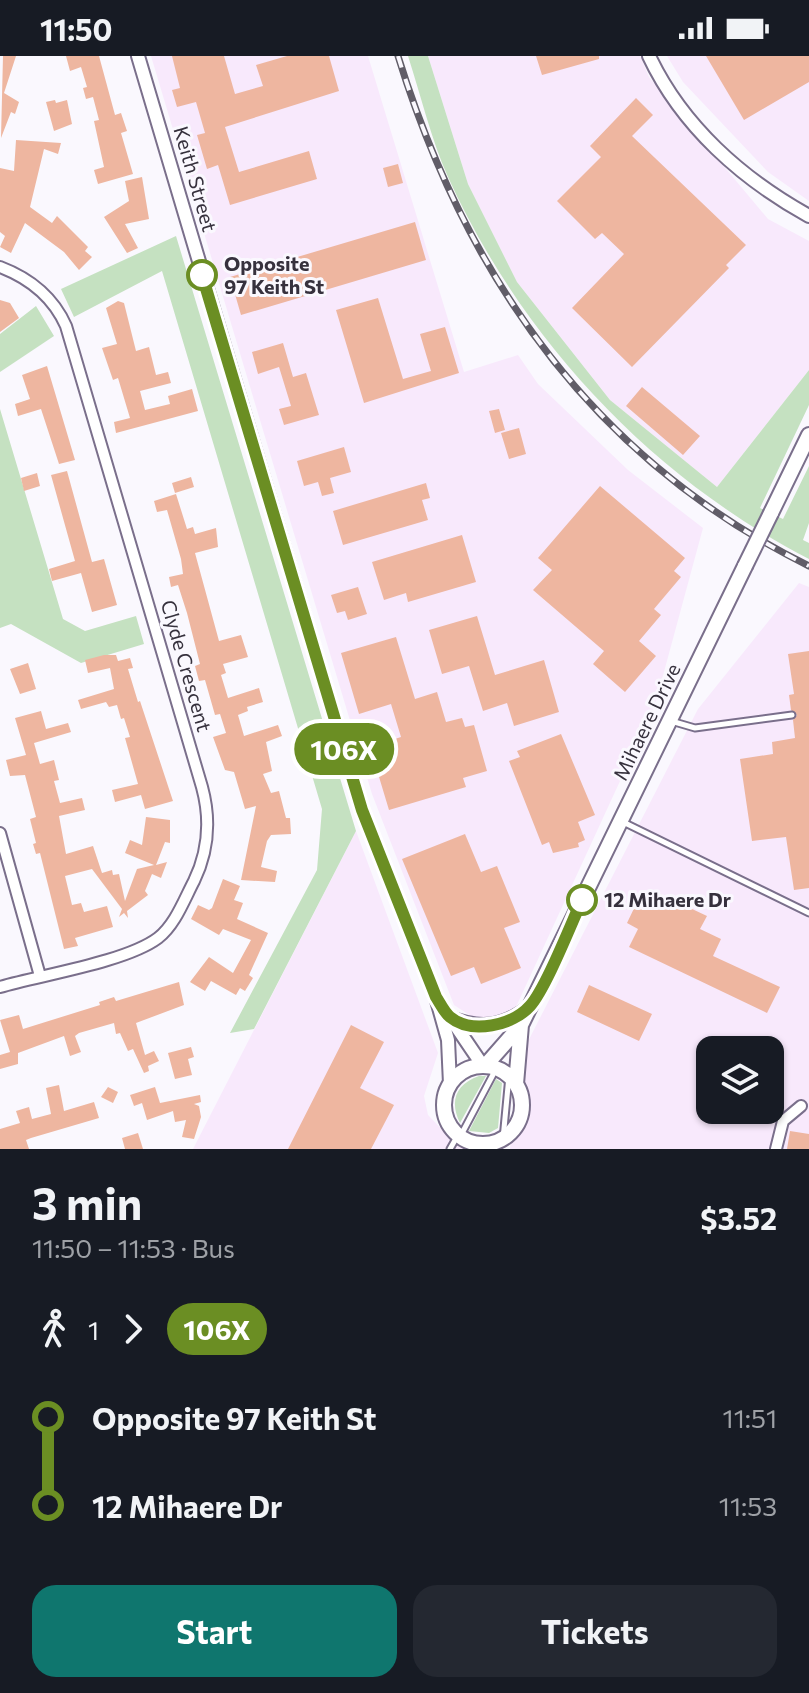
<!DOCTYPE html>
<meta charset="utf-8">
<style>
body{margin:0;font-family:Commissioner,sans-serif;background:#242831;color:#f1f3f6;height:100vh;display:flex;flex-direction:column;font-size:30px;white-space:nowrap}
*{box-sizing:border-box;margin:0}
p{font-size:26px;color:#9ea1a6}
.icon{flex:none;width:44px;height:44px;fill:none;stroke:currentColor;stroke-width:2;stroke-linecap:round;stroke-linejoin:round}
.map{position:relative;height:1093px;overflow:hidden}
.drawer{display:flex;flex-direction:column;background:#171b24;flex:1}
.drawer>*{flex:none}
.badge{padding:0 16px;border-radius:26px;font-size:28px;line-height:52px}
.controls{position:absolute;left:696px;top:980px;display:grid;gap:16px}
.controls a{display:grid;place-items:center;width:88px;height:88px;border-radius:16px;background:#171b24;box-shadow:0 2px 6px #0004;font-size:40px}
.map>.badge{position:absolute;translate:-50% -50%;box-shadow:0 0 0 4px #fff}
.legs{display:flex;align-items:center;gap:12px;height:88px;padding:0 32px;font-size:26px}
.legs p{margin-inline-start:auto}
.summary{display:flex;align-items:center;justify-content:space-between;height:136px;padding:0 32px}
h1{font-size:44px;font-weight:700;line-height:60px}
.button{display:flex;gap:16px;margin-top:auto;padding:16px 32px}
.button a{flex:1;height:92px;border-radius:24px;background:#0f766e;color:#fff;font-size:32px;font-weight:700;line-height:92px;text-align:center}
.button a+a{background:#242831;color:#f1f3f6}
ul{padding:0 32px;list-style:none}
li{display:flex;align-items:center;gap:28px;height:88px;font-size:30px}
li i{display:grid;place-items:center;width:12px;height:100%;margin:0 10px;background:currentColor}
li i::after{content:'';width:20px;height:20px;margin:-10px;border:6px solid;border-radius:50%;background:#171b24}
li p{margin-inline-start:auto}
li:first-child i{background:linear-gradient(#0000 50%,currentColor 0)}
li:last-child i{background:linear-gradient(currentColor 50%,#0000 0)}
.status{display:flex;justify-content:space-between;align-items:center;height:56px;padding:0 40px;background:#171b24;direction:ltr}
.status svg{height:22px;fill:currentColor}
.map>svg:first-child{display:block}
</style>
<div class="status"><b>11:50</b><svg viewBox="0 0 49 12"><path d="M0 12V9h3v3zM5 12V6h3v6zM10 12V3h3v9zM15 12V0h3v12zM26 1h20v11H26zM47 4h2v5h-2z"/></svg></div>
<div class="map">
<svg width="809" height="1093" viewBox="0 0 809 1093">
<rect width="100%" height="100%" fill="#faf8fe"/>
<path fill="#f8e9fc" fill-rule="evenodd" d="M151,0h217l96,316 54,-17 20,29 90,86 75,58 -48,177 -139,302 -24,13 -18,-2 -20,-13 -82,-211z
M428,0h212l9,21 119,142 41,22v129l-92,117 -107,-87 -93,-118 -49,-98z
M667,0h142v145l-41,-29 -85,-90z
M799,527l10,4v562h-299l10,-92 178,-348zM710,994h60v60h-60z
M356,775l82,222 -14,43 4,19 23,24 18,10h-276z"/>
<path fill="#c5e1c1" d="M408,0h20l40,128 49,98 93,118 107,87 92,-117v35l-49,103 23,11 26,-53v57l-6,17 6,3v16c-158,-82 -287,-219 -361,-382 -17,-38 -27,-81 -40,-121z
M176,180l180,595 -102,198 -24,4 87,-163 5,-61 -160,-538 -88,46 -13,-28z
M36,250l18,30 -54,36v-38z
M0,353l63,210 22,12 51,-15 8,28 -63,19 -70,-39 -11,4z
M479,1020h7l-26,47c-11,-22 -4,-39 19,-47z
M496,1023l6,4 -4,45 -9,5 -20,-2z"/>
<path fill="#eeb6a0" d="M3,0h13l-12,37 15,9 -4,12 -4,-2 -10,26z
M66,0h33l16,59 6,-2 6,18 -6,2 12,41 -35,10 -4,-14 10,-3 -10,-46 5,-1 -6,-23 -7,2 -3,-11 4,-1 -6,-20 -11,4z
M172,0h52l11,38 28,-8 -7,-21 31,-9h42l10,35 -114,36 14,45 70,-21 8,28 -87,26 -12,-40 -11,4 -10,-34 8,-2 -9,-31 -19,5 -5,-17 8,-2z
M536,0h63v3l-57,16z
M706,0h103v26l-65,38z
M636,42l17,17 -21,21 114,109 -20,20 3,3 -97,99 -60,-59 52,-54 -22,-21 -7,6 -38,-38 44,-44 -11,-11z
M55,44l1,3 11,-3 5,24 -18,7 -8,-29z
M16,84l45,3 -3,11 -14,-5 -14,58 22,16 5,-7 31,31 -3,4 7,6 -13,13 -15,-18 -39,-29 -14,30 -11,-6 5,-11 -5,-4v-64l14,3z
M398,108l5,19 -15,4 -5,-19z
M142,121l7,42 -24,5 13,24 -11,5 -23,-36 25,-16 -4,-20z
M415,166l11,38 -185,55 -11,-38z
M378,242l25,81 28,-8 -11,-37 25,-7 14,46 -95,30 -28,-93z
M0,244l10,3 9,15 -19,14z
M118,245l6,2 12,48 13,-4 7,28 12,-3 3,11 -31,8 5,19 25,-6 -2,-8 24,-7 6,22 -82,22 -2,-11 16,-4 -12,-40 -5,2 -11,-32 15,-4 -11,-36z
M283,287l10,34 13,-4 13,42 -35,10 -5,-16 12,-3 -12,-39 -21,7 -6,-22z
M47,310l28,94 -16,4 -18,-55 -23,7 -3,-12 15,-5 -8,-24z
M642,331l58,49 -17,19 -57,-49z
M499,353l6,21 -10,3 -6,-22z
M519,372l7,26 -17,5 -8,-26z
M344,391l7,25 -21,6 4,15 -12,3 -4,-14 -14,4 -7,-25z
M67,415l25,91 12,-3 13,46 -25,7 -11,-39 -29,8 -3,-12 26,-8 -24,-86z
M37,417l3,13 -16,5 -3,-13z
M191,421l3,10 -19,6 -3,-10z
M426,427l4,15 -8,2 6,20 -85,25 -10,-34z
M600,430l85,72 -11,13 7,6 -27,32 7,6 -22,26 17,15 -31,36 -32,-28 11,-13 -71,-61 19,-20 -14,-12z
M176,438l11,35 6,-2 2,7 21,-6 2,19 -23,6 24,88 22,-6 7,22 -25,7 3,9 -5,2 7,23 31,-10 4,14 -16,5 1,4 -10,4 6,21 34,-11 4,11 -16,6 6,29 -9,3 8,19 8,-2 7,27h4l1,16 -20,1 -4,6 -6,26 16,4 -2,11 -34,-2 15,-74 -11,3 -11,-37 -9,-2 -12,-33 13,-4 -6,-19 -5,1 -10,-35 -6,1 -4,-15 5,-2 -13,-51 -9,-28 -7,2 -2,-10 14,-3 -2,-15 -14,-49 -10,2 -3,-11z
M462,479l14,47 -68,20 -2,-9 -22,7 -12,-38z
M358,531l9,27 -19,6 -3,-9 -8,2 -6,-18z
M477,560l18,59 49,-15 15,52 -45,14 -7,-23 -24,8 -14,-45 -27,8 -13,-44z
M396,581l19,62 22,-7 9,30 16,-4 3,9 9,-2 13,46 -24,7 3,9 -77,23 -19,-63 31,-10 -10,-33 -32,10 -18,-61z
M809,595v237l-15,2 -8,-53 -34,4 -12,-82 33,-5 -1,-12 23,-4 -2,-18 4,-5 -6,-5 -2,-15 5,-1 -6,-40z
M104,599h12l2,6 12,-3 3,10 -5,1 10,33 2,-1 33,100 -28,8 -4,-14 -26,7 -3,-12 26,-6 -13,-46 5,-1 -6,-19 -3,1 -4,-14 -8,2 -3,-5 -25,7 -3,-9 36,-11 -4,-21 -22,5 -3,-13z
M28,607l8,26 -16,5 -10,-25z
M41,655l5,18 22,-6 3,9 -37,11 6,21 14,-4 5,20 -5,1 6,22 22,-5 3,12 -26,6 7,38 27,-8 9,27 10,-3 1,5 6,-1 6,27 12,-32 17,-4 -29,-12 5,-13 12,5 4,-28 24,3v23l-5,-1 -9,23 11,-3 -6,16 -9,-4 -7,17 3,4 -21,16 1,7 -4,-5 -5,4 3,-8 -30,-40 -27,7 7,29 9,-2 3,9 23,-6 6,21 -38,11 3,8 -14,3 -24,-96 -4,1 -3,-10 3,-1 -6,-24 6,-2 -11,-42 -15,1 -4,-16 20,-5 -11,-37z
M561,678l34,81 -17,7 7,18 -7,3 1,4 -26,6 -4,-11 -7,3 -33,-84 11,-4 -3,-6z
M465,778l16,38 16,-6 23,56 -16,6 17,40 -40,16 -7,-17 -23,9 -49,-117z
M223,823l17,7 -6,14 9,3 -6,16 31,14 -19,42 4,3 -8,13 -5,-3 -4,7 -25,-14 -6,10 -15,-9 19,-25 24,16 18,-33 -28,-11 -4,6 -28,-16 7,-14 11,5 3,-2z
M656,836l51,24 -7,13 21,10 -8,17 67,31 -13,26 -138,-66 9,-18 -11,-6 12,-25 12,6z
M179,926l5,23 -48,18 9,32 9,-4 5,10 -11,5 1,5 -5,2 -11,-24 -5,2 -8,-18 -4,1 -2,-11 -35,10 -4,3 6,16 -11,4 -6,-20 -46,17v11l-18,5v-14l10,-3 -10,-32 19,-5 4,14 77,-24 -1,-3 15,-5 2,4z
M589,929l63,29 -13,27 -62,-29z
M351,969l33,17 -24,46 34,17 -23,44h-83z
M191,991l3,10 -6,2 4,16 -17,4 -7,-26z
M59,1029l5,26 30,-9 5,16 -68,20 -5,2 3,9h-29v-20l20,-6 -4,-12 13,-4 3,12 19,-5 -5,-26z
M108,1031l10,5 -5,11 -12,-6z
M155,1031l5,16 40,-8 1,7 -7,2 5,2 2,11 -7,22 -12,-2 4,-17 -11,2 -2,-11 -26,9 -5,-17 -8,3 -4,-11z
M790,1075l19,3v15h-22z
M138,1077l5,16h-18l-3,-11z"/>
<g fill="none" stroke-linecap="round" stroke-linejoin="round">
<defs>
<path id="service" d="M671,665l24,7 97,-13
M623,766l186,91
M460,1081l36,-68
M503,1083l6,-63
M450,1093l8,-14"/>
<path id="minor" d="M0,211c29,11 53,30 66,59l136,461c9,33 7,63 -8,94 -10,19 -19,44 -36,57 -32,24 -117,37 -158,49
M0,777l40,143
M776,1093l7,-28 18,-15"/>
<path id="tertiary" d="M138,0l224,754 74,187 12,43 2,44
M649,0c33,70 93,123 160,160
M449,960l34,50
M451,962c30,12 52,9 78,-11"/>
<path id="secondary" d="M771,457l38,-78
M485,1010l36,-41 224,-459
M444 1049a39 39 0 1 1 78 0a39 39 0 1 1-78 0Z
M516,1028l5,-59"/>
</defs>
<use href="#service" stroke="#7a6f8b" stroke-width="9"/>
<use href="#minor" stroke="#7a6f8b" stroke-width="14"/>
<use href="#tertiary" stroke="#7a6f8b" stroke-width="16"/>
<use href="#secondary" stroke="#7a6f8b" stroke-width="18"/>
<use href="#service" stroke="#fff" stroke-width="5"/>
<use href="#minor" stroke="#fff" stroke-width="10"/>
<use href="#tertiary" stroke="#fff" stroke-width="12"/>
<use href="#secondary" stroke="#fff" stroke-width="14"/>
<defs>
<path id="rail" d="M398,0c69,223 198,405 411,510"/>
</defs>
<use href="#rail" stroke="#615d68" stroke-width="7"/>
<use href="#rail" stroke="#faf8fe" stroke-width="4" stroke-dasharray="12" stroke-linecap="butt"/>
<defs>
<path id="secondary-bridge" d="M745,510l26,-53"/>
</defs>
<use href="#secondary-bridge" stroke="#7a6f8b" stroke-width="18" stroke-linecap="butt"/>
<use href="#secondary-bridge" stroke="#fff" stroke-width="14"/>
</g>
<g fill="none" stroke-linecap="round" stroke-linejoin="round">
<defs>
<path id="line-1" d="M202,219l160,535 74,187c4,6 8,15 14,20 22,18 63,8 80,-11 16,-18 41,-82 52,-106"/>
</defs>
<use href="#line-1" stroke="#fff" stroke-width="18"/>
<use href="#line-1" stroke="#6b8e23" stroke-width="12"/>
</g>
<g fill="#fff" stroke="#6b8e23" stroke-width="4">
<circle cx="202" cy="219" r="14"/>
<circle cx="582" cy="844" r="14"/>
</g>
<g text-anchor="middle" stroke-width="6" stroke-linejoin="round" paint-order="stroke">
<g font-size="20" fill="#36313d" stroke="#faf8fe">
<text transform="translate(195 123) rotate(74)" y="7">Keith Street</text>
<text transform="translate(186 610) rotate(74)" y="7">Clyde Crescent</text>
<text transform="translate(647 666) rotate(-64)" y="7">Mihaere Drive</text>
</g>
<g font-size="20" font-weight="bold" fill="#36313d" stroke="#faf8fe" text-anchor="start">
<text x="224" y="215">Opposite<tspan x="224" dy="23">97 Keith St</tspan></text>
<text x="604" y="851">12 Mihaere Dr</text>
</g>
</g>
</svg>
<div class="controls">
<a><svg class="icon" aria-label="layers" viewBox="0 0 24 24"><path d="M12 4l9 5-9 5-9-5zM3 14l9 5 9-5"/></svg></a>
</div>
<b class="badge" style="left:344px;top:693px;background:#6b8e23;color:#fff">106X</b>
</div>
<section class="drawer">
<div class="summary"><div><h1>3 min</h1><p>11:50 – 11:53 · Bus</p></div><b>$3.52</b></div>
<div class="legs"><svg class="icon" aria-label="walk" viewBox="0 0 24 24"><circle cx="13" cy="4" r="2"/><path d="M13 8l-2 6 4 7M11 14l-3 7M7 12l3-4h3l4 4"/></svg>1<svg class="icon" aria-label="forward" viewBox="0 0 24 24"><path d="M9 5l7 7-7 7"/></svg><b class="badge" style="background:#6b8e23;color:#fff">106X</b></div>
<ul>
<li><i style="color:#6b8e23"></i><b>Opposite 97 Keith St</b><p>11:51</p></li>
<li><i style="color:#6b8e23"></i><b>12 Mihaere Dr</b><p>11:53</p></li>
</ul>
<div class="button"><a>Start</a><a>Tickets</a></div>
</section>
